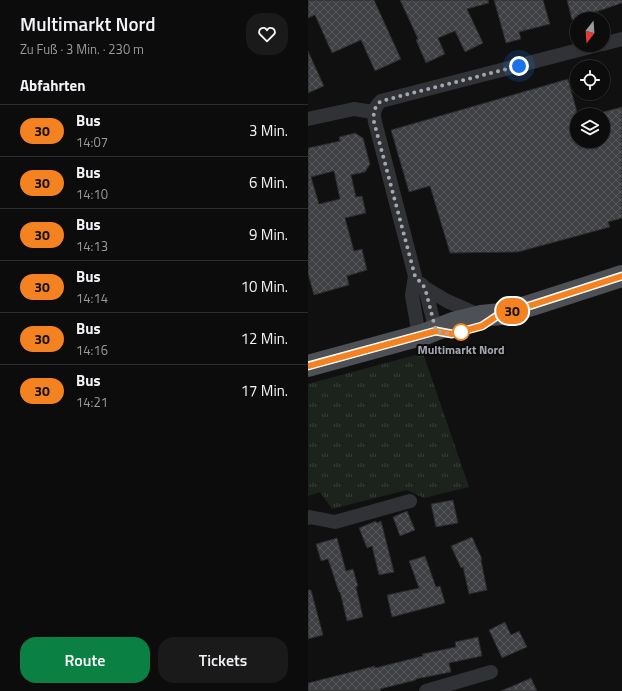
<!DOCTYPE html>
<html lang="de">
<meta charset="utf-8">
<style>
body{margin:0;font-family:"Titillium Web",sans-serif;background:#1a1a1b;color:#f1f3f6;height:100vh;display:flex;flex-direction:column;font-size:15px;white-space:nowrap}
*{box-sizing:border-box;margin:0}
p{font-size:13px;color:#9a9b9d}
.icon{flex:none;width:22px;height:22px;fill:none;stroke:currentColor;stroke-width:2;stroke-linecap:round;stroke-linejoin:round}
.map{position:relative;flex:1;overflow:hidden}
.panel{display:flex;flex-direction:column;background:#0c0c0d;width:308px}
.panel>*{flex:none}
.badge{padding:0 8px;border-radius:13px;font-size:14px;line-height:26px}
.needle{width:26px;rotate:197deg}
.fabs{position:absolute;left:262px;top:12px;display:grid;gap:8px}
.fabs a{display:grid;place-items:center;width:40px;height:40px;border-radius:50%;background:#0c0c0d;box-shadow:0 1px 3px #0004,0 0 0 1px #2c2c2e;font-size:20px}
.you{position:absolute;width:20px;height:20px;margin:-10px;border:3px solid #fff;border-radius:50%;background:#1a73e8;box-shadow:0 0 0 6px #1a73e833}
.map>.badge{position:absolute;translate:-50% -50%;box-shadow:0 0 0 2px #fff}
h2{padding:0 20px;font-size:15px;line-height:36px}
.round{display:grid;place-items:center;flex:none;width:42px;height:42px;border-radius:16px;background:#1a1a1b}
.overview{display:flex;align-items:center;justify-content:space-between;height:68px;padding:0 20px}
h1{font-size:19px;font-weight:600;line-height:30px}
.button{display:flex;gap:8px;margin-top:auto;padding:8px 20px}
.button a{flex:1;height:46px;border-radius:16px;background:#0b8043;color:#fff;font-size:16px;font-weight:600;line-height:46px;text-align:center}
.button a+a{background:#1a1a1b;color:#f1f3f6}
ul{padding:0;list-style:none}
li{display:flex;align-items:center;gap:12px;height:52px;padding:0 20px;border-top:1px solid #2c2c2e}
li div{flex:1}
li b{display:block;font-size:15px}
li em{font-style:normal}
li .badge{min-width:44px;font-weight:700;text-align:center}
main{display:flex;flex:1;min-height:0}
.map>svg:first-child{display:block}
</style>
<main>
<section class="panel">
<div class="overview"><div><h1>Multimarkt Nord</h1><p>Zu Fuß · 3 Min. · 230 m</p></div><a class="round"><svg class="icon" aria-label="heart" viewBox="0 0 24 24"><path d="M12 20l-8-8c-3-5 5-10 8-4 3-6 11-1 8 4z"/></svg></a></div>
<h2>Abfahrten</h2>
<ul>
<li><span class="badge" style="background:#f58220;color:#111">30</span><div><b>Bus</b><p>14:07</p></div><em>3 Min.</em></li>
<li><span class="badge" style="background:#f58220;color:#111">30</span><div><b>Bus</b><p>14:10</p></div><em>6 Min.</em></li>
<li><span class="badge" style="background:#f58220;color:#111">30</span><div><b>Bus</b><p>14:13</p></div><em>9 Min.</em></li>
<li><span class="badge" style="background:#f58220;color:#111">30</span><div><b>Bus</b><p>14:14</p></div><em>10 Min.</em></li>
<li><span class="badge" style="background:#f58220;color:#111">30</span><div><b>Bus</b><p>14:16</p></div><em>12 Min.</em></li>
<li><span class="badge" style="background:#f58220;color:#111">30</span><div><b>Bus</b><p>14:21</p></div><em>17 Min.</em></li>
</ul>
<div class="button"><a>Route</a><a>Tickets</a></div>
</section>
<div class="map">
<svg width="314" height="691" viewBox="0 0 314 691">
<defs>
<pattern id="grass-tufts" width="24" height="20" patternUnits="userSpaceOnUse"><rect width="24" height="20" fill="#1c231c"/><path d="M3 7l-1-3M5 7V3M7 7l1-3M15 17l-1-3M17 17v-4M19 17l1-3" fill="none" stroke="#3a403a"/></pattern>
<pattern id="building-cross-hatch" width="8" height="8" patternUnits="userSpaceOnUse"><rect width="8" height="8" fill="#3f4043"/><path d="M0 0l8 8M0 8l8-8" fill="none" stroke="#58595c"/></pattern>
</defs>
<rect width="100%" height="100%" fill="#101011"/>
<path fill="url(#grass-tufts)" d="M115,353l46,134 -45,11 -17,-8 -75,19 -12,-17 -12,4v-112z"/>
<path fill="url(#building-cross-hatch)" stroke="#2a2a2c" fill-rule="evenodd" d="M0,0h66l27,59 -26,12 -14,-31 -29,13 -17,-38 -7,3z
M92,0h88l1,3 -22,6 16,34 -18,9 -10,-21 -17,7 7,16 -19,9 -10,-23 2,-1z
M186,0h49l7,24 -31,8 2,7 -15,4z
M259,0h55v3l-50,17z
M0,51l16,35 -16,7z
M260,79l9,33v29h26v-29l19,-5v111l-14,4 2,5 -92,25 -68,1 -20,-67 -21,6 -18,-62z
M47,133l8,5 7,26 -5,8 -14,3 5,22 6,-1 4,17 -21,5 9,33 8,-2 5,21 -20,6 2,9 -35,10 -6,-21v-126l32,-7 -1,-4zM26,171l6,28 -21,5 -8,-27z
M145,500l5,23 -22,4 -5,-23z
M99,511l8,19 -15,6 -7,-19z
M68,521v2l5,-2 13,51 -15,3 -7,-29 -5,2 -8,-20z
M164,537l10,22 -1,1 6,30 -18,4 -6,-27 -2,1 -10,-22z
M29,538l9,33 7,-2 5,17 -2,1 7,30 -16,4 -7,-29h-1l-11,-33 -7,2 -5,-17z
M117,556l11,31 4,-1 5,17 -53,14 -5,-22 32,-7 -10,-27z
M0,590h3l12,45 -15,4z
M197,622l6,13 8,-4 8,16 -25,11 -13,-28z
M170,637l4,19 -33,7 2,9 -35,7v1l-36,9 1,2h-73v-8l67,-17v2l48,-12 -1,-2 34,-7 -1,-5z
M223,678l6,13h-36z"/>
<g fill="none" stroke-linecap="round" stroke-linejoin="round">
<path stroke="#313235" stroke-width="14" d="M295,44l19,-5
M0,119l46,-10 19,3
M113,284l4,4 11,43
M117,288l22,13 34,15
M111,336l-7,-41 3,-19 -40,-154c-2,-9 -1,-15 6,-21l217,-56
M0,518l2,-1 25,5 75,-21
M118,691l65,-19"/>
<path stroke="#4d5054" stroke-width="22" d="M0,366l117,-32 28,-11 28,-7 20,-2 31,-9 90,-29"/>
</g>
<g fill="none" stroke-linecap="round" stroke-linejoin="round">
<defs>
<path id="line" d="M0,366l128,-35 16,3 30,-8 18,-12 32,-9 90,-29"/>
</defs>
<use href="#line" stroke="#fff" stroke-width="9"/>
<use href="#line" stroke="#f58220" stroke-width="6"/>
<path stroke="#a2a8b0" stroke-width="4" stroke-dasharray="0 7.2" d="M153,332l-9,2 -16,-3 -11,-43 -10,-12 -41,-154c-1,-9 0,-15 7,-21l138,-35"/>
</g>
<circle fill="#fff" stroke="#f58220" stroke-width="2" cx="153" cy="332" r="8"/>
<g text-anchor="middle" stroke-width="4" stroke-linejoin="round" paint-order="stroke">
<g font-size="12" font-weight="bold" fill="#a2a8b0" stroke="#0b0b0b">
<text x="153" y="354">Multimarkt Nord</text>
</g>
</g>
</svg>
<div class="fabs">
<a><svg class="needle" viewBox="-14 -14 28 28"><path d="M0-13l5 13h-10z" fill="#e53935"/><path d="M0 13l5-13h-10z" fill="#9a9b9d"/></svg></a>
<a><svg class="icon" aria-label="locate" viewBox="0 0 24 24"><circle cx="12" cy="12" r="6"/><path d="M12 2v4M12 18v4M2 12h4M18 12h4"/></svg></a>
<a><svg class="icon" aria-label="layers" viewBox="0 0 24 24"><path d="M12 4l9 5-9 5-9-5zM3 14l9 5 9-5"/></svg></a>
</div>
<div class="you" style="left:211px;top:66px"></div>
<b class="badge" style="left:204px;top:311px;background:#f58220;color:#111">30</b>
</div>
</main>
